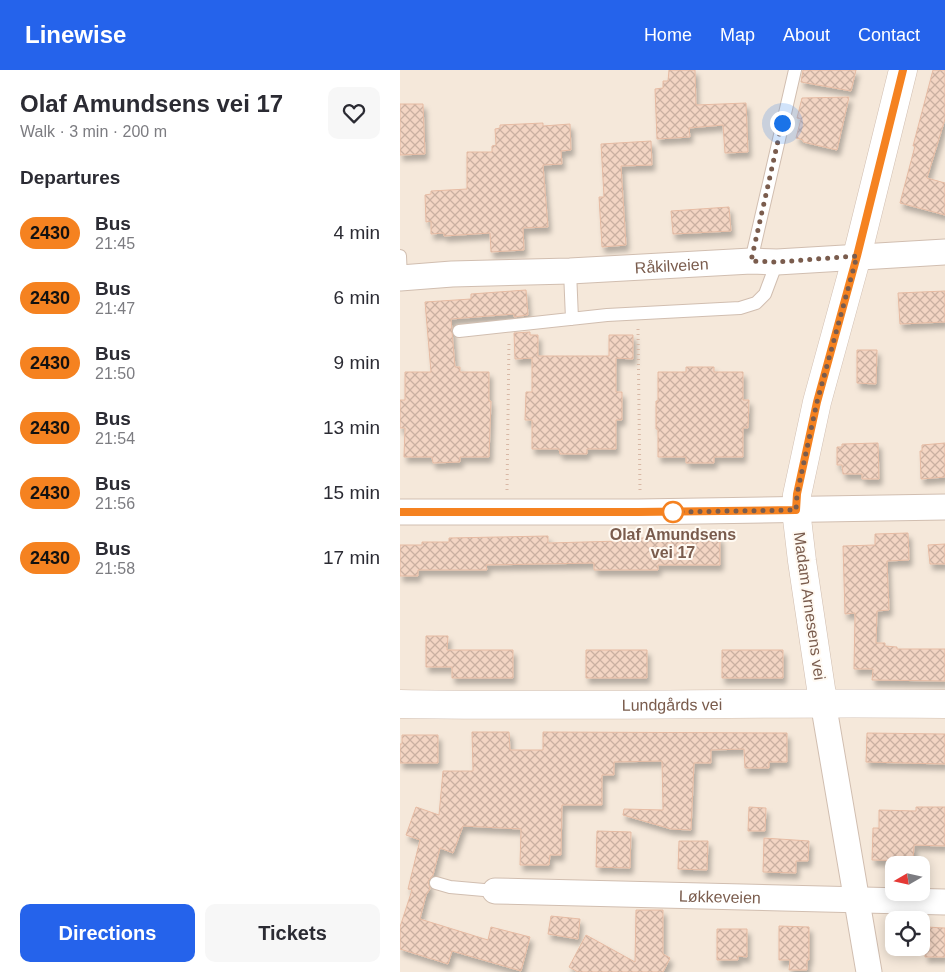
<!DOCTYPE html>
<meta charset="utf-8">
<style>
body{margin:0;font-family:Helvetica,sans-serif;background:#f7f7f7;color:#2b2b33;height:100vh;display:flex;flex-direction:column;font-size:19px;white-space:nowrap}
*{box-sizing:border-box;margin:0}
p{font-size:16px;color:#7c7c81}
.icon{flex:none;width:28px;height:28px;fill:none;stroke:currentColor;stroke-width:2;stroke-linecap:round;stroke-linejoin:round}
.map{position:relative;flex:1;overflow:hidden}
.panel{display:flex;flex-direction:column;background:#fff;width:400px}
.panel>*{flex:none}
.badge{padding:0 10px;border-radius:16px;font-size:18px;line-height:32px}
.needle{width:32px;rotate:261deg}
.buttons{position:absolute;left:485px;top:786px;display:grid;gap:10px}
.buttons a{display:grid;place-items:center;width:45px;height:45px;border-radius:10px;background:#fff;box-shadow:0 2px 12px #0003;font-size:25px}
.you{position:absolute;width:25px;height:25px;margin:-12px;border:4px solid #fff;border-radius:50%;background:#1a73e8;box-shadow:0 0 0 8px #1a73e833}
.map>.badge{position:absolute;translate:-50% -50%;box-shadow:0 0 0 2px #fff}
h2{padding:0 20px;font-size:19px;line-height:45px}
.round{display:grid;place-items:center;flex:none;width:52px;height:52px;border-radius:10px;background:#f7f7f7}
.summary{display:flex;align-items:center;justify-content:space-between;height:85px;padding:0 20px}
h1{font-size:24px;font-weight:600;line-height:38px}
.primary-button{display:flex;gap:10px;margin-top:auto;padding:10px 20px}
.primary-button a{flex:1;height:58px;border-radius:10px;background:#2563eb;color:#fff;font-size:20px;font-weight:600;line-height:58px;text-align:center}
.primary-button a+a{background:#f7f7f7;color:#2b2b33}
ul{padding:0;list-style:none}
li{display:flex;align-items:center;gap:15px;height:65px;padding:0 20px}
li div{flex:1}
li b{display:block;font-size:19px}
li em{font-style:normal}
li .badge{min-width:55px;font-weight:700;text-align:center}
header{display:flex;align-items:center;gap:30px;box-sizing:border-box;height:70px;padding:0 25px;background:#2563eb;color:#fff}
header strong{font-size:24px}
nav{display:flex;gap:28px;margin-inline-start:auto;font-size:18px}
main{display:flex;flex:1;min-height:0}
.map>svg:first-child{display:block}
</style>
<header>
<strong>Linewise</strong>
<nav><a>Home</a><a>Map</a><a>About</a><a>Contact</a></nav>
</header>
<main>
<section class="panel">
<div class="summary"><div><h1>Olaf Amundsens vei 17</h1><p>Walk · 3 min · 200 m</p></div><a class="round"><svg class="icon" aria-label="heart" viewBox="0 0 24 24"><path d="M12 20l-8-8c-3-5 5-10 8-4 3-6 11-1 8 4z"/></svg></a></div>
<h2>Departures</h2>
<ul>
<li><span class="badge" style="background:#f58220;color:#111">2430</span><div><b>Bus</b><p>21:45</p></div><em>4 min</em></li>
<li><span class="badge" style="background:#f58220;color:#111">2430</span><div><b>Bus</b><p>21:47</p></div><em>6 min</em></li>
<li><span class="badge" style="background:#f58220;color:#111">2430</span><div><b>Bus</b><p>21:50</p></div><em>9 min</em></li>
<li><span class="badge" style="background:#f58220;color:#111">2430</span><div><b>Bus</b><p>21:54</p></div><em>13 min</em></li>
<li><span class="badge" style="background:#f58220;color:#111">2430</span><div><b>Bus</b><p>21:56</p></div><em>15 min</em></li>
<li><span class="badge" style="background:#f58220;color:#111">2430</span><div><b>Bus</b><p>21:58</p></div><em>17 min</em></li>
</ul>
<div class="primary-button"><a>Directions</a><a>Tickets</a></div>
</section>
<div class="map">
<svg width="545" height="902" viewBox="0 0 545 902">
<defs>
<pattern id="building-cross-hatch" width="8" height="8" patternUnits="userSpaceOnUse" patternTransform="scale(1.25)"><rect width="8" height="8" fill="#f3d5c3"/><path d="M0 0l8 8M0 8l8-8" fill="none" stroke="#cab0a1"/></pattern>
<filter id="shadow"><feDropShadow dx="3" dy="5.5" stdDeviation="2.5" flood-color="#0004"/></filter>
</defs>
<rect width="100%" height="100%" fill="#fdf6ec"/>
<path fill="#f5e8da" fill-rule="evenodd" d="M0,0h545v902h-545zM494,795h27v27h-27zM494,850h27v28h-27z"/>
<path fill="url(#building-cross-hatch)" stroke="#e6bba3" filter="url(#shadow)" d="M269,0h26l1,35 50,-2 2,49 -23,1 -2,-28 -34,3 1,9 -33,2 -2,-50 8,-1v-7h5z
M403,0h53l-5,21 -50,-9z
M533,0h12v49l-18,59 18,5v32l-45,-12 15,-57h-2z
M449,27l-12,53 -34,-8v-2l-7,-2 5,-19 -4,-1 5,-20z
M0,34h23l2,50 -25,1z
M143,53v3l27,-2 1,26 -10,1 1,13 -19,1 5,62 -25,1 1,22 -33,2 -1,-19 -46,3v-3l-13,1v-13l-5,1 -1,-27 6,-1v-3l36,-2v-37h25v-6l4,-1 -1,-16 5,-1v-3z
M251,71l1,24 -31,1 5,79 -24,2 -3,-50h5l-3,-53z
M329,137l2,24 -58,3 -2,-23z
M126,220l2,25 -14,2v-3l-63,5 4,48h5v5h29v29h2l-2,56h-29v5l-27,1 -1,-6h-28l1,-29h-5v-28h5v-28h26l-6,-70 46,-3v-5z
M545,221v31l-45,2 -2,-31z
M130,262v3h8v21h71v-21h24v24l-17,-1v34h6v28h-6v29h-29v5h-27l-1,-5h-27v-29h-7l1,-28h6v-34l-17,1 -1,-26z
M457,280h20l-1,34 -19,-1z
M286,297h28v5h29v28h6l-1,28h-5v29h-29v6h-28v-6h-28v-28h-2v-28h2v-29h28z
M478,373l1,36h-17v-5h-19l-1,-9h-5v-18h5v-3z
M545,373v34l-24,2 -1,-28h2v-6z
M508,463l1,27 -22,1 2,49 -12,1 -1,32h9v3l12,1v2h48v32l-73,-1 1,-11h-19l1,-56 -10,1 -2,-68 32,-1v-11z
M148,466v7l73,-2v-3h35v-1h64v28h-62v5h-64v-7l-108,2 1,5h-69v6h-18v-31h22v-3h27v-4z
M545,474v20h-15l-2,-19z
M26,566h22l-1,14h66v28h-61v-11h-26z
M186,580h61v28h-61z
M322,580h61v28h-61z
M72,662h37l1,18h33v-18l244,1v29h-18v6h-24l-1,-19 -33,1v13h-17l-3,67 -20,-1 -48,-14 1,-6 39,1 -1,-49 -48,1v13h-12v30h-40l-1,50h-11l-1,10h-29l1,-36 -58,-3 -10,27 -13,-5 -7,27 -5,6 2,8 -4,6 -6,24 68,21 3,-13 39,10 -9,34 -69,-20 -4,13 -48,-15v-22l12,-37 -4,-1 12,-49 -14,-5 10,-28 23,8 4,-44h30z
M467,663l78,1v30l-79,-2z
M2,665h36v28h-38v-19h2z
M349,737l17,1 -1,23h-17z
M516,737h29v39l-31,-1 -1,16 -41,-1 1,-32h6v-18l37,1z
M197,761l34,1 -1,36 -34,-1z
M364,768l45,3 -1,20h-12v12l-33,-1z
M279,771h29l-1,29 -29,-1z
M236,840h27v44l7,4 -7,14h-85l-9,-5 17,-32 49,27z
M151,846l29,3 -2,20 -30,-5z
M379,856l30,1v33h-2v10h-18l1,-10h-11z
M526,857l19,1v29h-20z
M317,859h30v28l-9,-1v4h-21z"/>
<g fill="none" stroke-linecap="round" stroke-linejoin="round">
<defs>
<path id="service" d="M0,186l1,22
M351,191l44,-191
M170,201l2,48
M59,261l148,-16 133,-7 16,-5 9,-9 12,-32
M36,813l14,4 45,4"/>
<g id="minor">
<path id="s1" d="M0,208l52,-4 118,-3 181,-10 26,1 168,-10"/>
<path d="M0,442h238l307,-5"/>
<path d="M423,632l46,270"/>
<path id="s2" d="M95,821l450,11"/>
</g>
<g id="tertiary">
<path d="M423,632l-21,-141 -6,-51 1,-15 20,-93 40,-146 46,-186"/>
<path id="s3" d="M0,634c182,3 363,-2 545,0"/>
</g>
</defs>
<use href="#service" stroke="#d1beb0" stroke-width="14"/>
<use href="#minor" stroke="#d1beb0" stroke-width="27"/>
<use href="#tertiary" stroke="#d1beb0" stroke-width="29"/>
<path stroke="#d9b8a5" stroke-width="3" stroke-dasharray="1 4" stroke-linecap="butt" d="M238,259l2,161
M107,420l2,-149"/>
<use href="#service" stroke="#fff" stroke-width="12"/>
<use href="#minor" stroke="#fff" stroke-width="25"/>
<use href="#tertiary" stroke="#fff" stroke-width="28"/>
</g>
<g fill="none" stroke-linecap="round" stroke-linejoin="round">
<defs>
<path id="line" d="M0,442h238l158,-2 1,-16 20,-92 40,-146 46,-186"/>
</defs>
<use href="#line" stroke="#fff" stroke-width="11"/>
<use href="#line" stroke="#f58220" stroke-width="8"/>
<path stroke="#7a5c4d" stroke-width="5" stroke-dasharray="0 9" d="M273,442l123,-2 1,-16 20,-92 40,-146 -80,6 -26,-1 31,-138"/>
</g>
<circle fill="#fff" stroke="#f58220" stroke-width="2.5" cx="273" cy="442" r="10"/>
<g text-anchor="middle" stroke-width="4" stroke-linejoin="round" paint-order="stroke">
<g font-size="16" fill="#7a5c4d" stroke="#fffaf3">
<text dy="6" stroke="none"><textPath href="#s1" startOffset="272">Råkilveien</textPath></text>
<text transform="translate(410 536) rotate(82)" y="6">Madam Arnesens vei</text>
<text dy="6" stroke="none"><textPath href="#s3" startOffset="272">Lundgårds vei</textPath></text>
<text dy="6" stroke="none"><textPath href="#s2" startOffset="225">Løkkeveien</textPath></text>
</g>
<g font-size="16" font-weight="bold" fill="#7a5c4d" stroke="#fffaf3">
<text x="273" y="470">Olaf Amundsens<tspan x="273" dy="18">vei 17</tspan></text>
</g>
</g>
</svg>
<div class="buttons">
<a><svg class="needle" viewBox="-14 -14 28 28"><path d="M0-13l5 13h-10z" fill="#e53935"/><path d="M0 13l5-13h-10z" fill="#7c7c81"/></svg></a>
<a><svg class="icon" aria-label="locate" viewBox="0 0 24 24"><circle cx="12" cy="12" r="6"/><path d="M12 2v4M12 18v4M2 12h4M18 12h4"/></svg></a>
</div>
<div class="you" style="left:382px;top:53px"></div>
</div>
</main>
